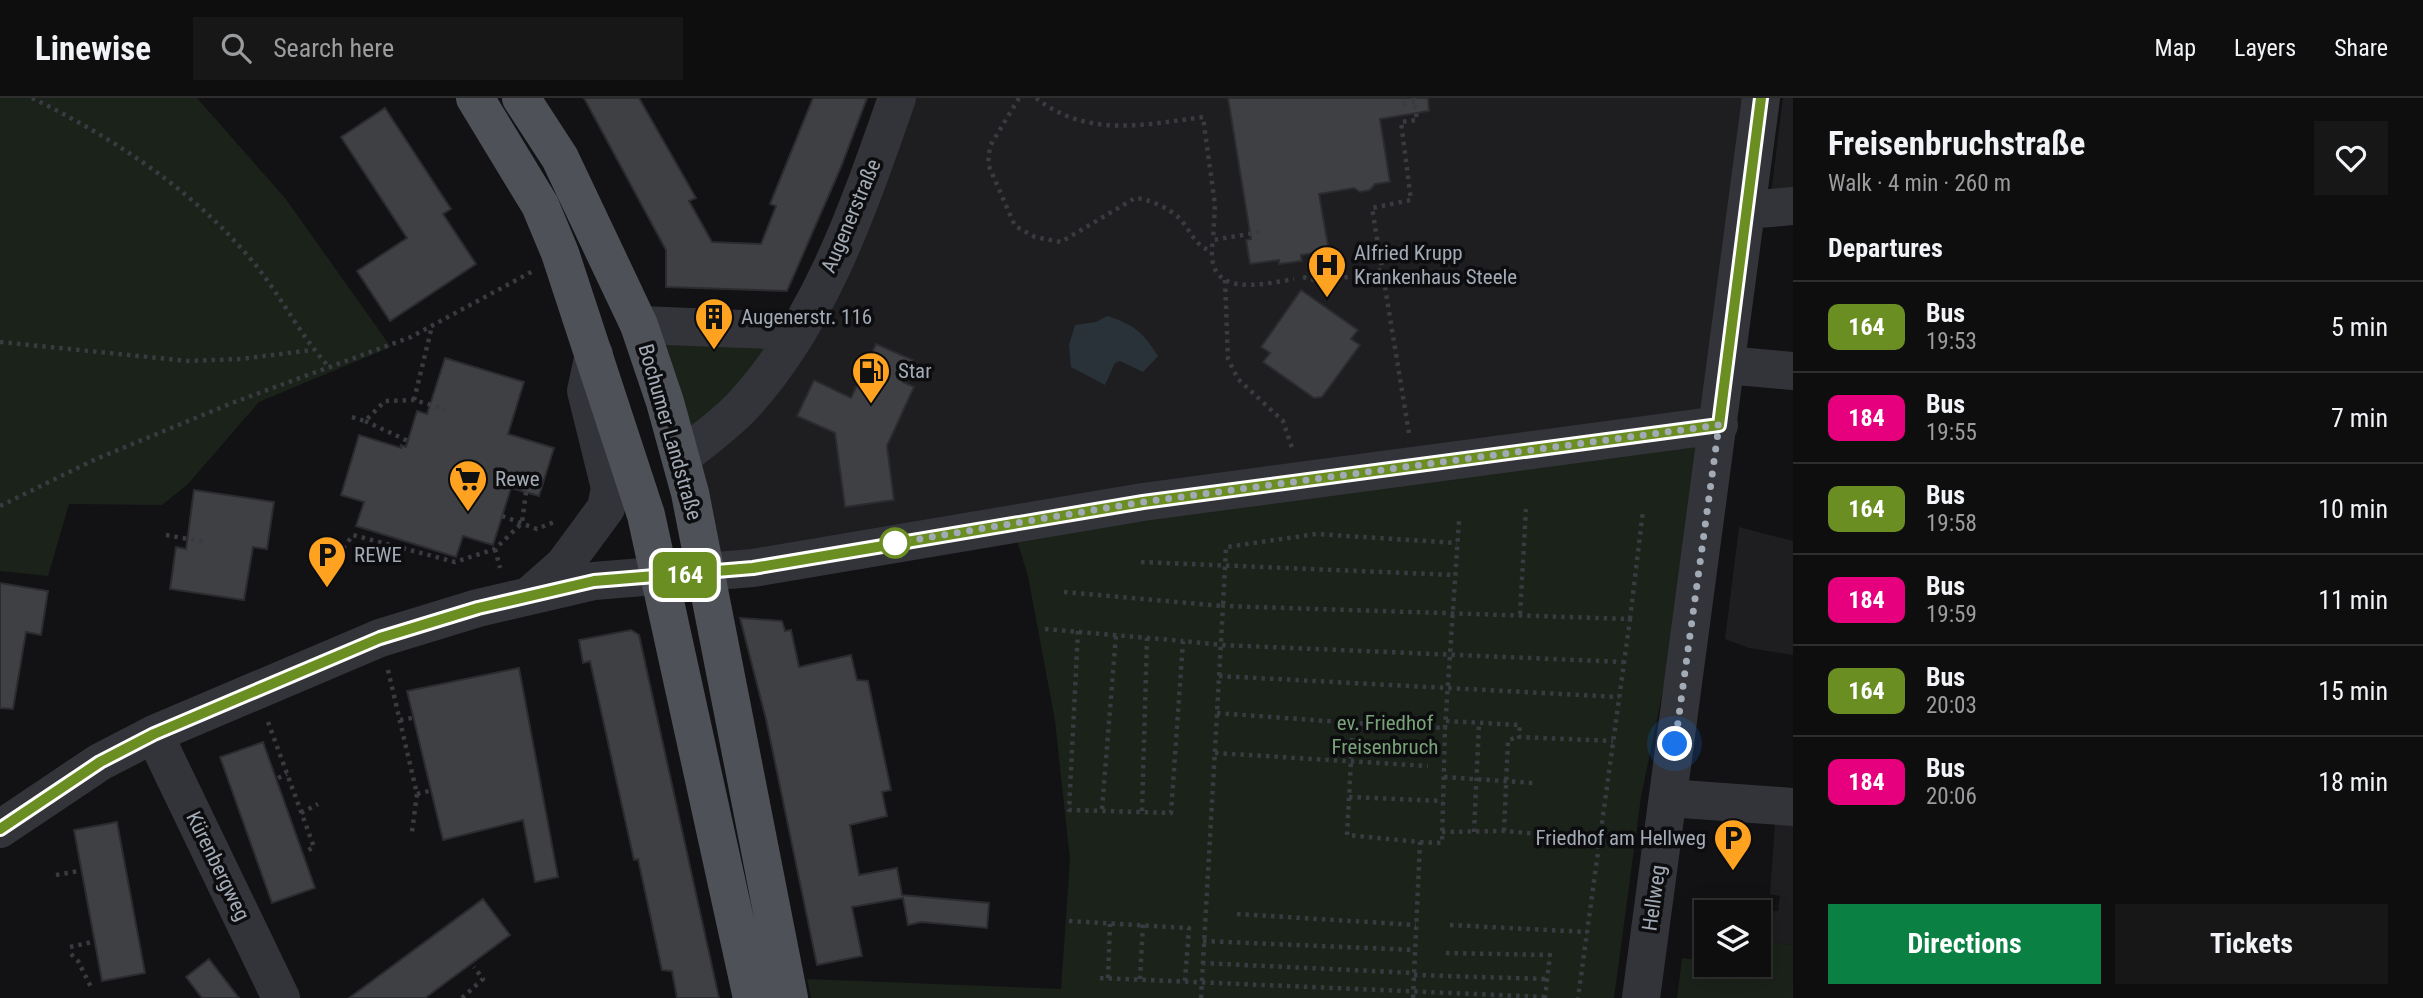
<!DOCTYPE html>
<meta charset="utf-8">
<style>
body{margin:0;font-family:"Roboto Condensed",sans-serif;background:#171718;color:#f1f3f6;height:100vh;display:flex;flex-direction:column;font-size:26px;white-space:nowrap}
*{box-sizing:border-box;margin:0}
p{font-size:23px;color:#9b9c9e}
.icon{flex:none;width:38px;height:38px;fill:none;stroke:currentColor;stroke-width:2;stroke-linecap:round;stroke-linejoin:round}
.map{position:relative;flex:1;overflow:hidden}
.panel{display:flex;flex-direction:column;background:#0e0e0f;width:630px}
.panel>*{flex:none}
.badge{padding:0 14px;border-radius:10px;font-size:24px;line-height:46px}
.controls{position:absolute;left:1694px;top:802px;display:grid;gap:14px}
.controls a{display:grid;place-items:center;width:77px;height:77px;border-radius:0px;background:#0e0e0f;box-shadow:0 7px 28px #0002,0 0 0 2px #2e2e2f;font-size:35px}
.you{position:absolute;width:35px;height:35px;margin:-18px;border:5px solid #fff;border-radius:50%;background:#1a73e8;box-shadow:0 0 0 10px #1a73e833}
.map>.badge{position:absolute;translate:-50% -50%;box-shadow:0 0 0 4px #fff}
h2{padding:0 35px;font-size:26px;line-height:63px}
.round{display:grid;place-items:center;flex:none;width:74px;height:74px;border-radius:0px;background:#171718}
.head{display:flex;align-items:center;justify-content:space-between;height:119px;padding:0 35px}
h1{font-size:33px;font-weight:700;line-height:52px}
.action{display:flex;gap:14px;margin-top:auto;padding:14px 35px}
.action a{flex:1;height:80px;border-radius:0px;background:#0b8043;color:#fff;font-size:28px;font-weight:700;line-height:80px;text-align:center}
.action a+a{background:#171718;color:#f1f3f6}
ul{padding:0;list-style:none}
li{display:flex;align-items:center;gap:21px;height:91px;padding:0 35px;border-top:2px solid #2e2e2f}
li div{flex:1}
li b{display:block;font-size:26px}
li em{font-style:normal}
li .badge{min-width:77px;font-weight:700;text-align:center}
header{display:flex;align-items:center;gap:42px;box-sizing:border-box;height:98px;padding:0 35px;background:#0e0e0f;border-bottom:2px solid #2e2e2f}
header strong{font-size:33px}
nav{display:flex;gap:38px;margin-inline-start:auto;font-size:24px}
.search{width:490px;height:63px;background:#171718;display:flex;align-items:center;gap:18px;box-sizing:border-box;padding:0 24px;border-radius:0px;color:#9b9c9e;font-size:26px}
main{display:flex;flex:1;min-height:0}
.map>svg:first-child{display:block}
</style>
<header>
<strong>Linewise</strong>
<div class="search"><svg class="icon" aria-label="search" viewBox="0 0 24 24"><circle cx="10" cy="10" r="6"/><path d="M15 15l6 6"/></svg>Search here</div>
<nav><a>Map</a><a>Layers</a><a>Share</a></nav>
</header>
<main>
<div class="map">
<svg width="1793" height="900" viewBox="0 0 1793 900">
<rect width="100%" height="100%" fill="#121214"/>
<path fill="#1e1e21" d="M898,0h861l-40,324 -1013,151 -25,-115 65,-54z
M1783,0h10v112l-24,-1z
M1739,429l54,14v114l-44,-7 -24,-9z
M1776,711l17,1v135l-31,-4 6,-29 10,-1 2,-15 -10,-2z"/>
<path fill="#1a221a" d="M0,0h197l88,100 106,149 -132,55 -71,82 -26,21 -93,-1 -21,72 -48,-5z
M641,229l154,6 -113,122z
M1717,329l-76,370 -27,201h-803l-4,-19 254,10 9,-129 -15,-139 -27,-145 -16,-52z
M1762,843l31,4v53h-116l5,-40 24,3v3l53,2z"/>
<path fill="#283238" d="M1107,218c26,8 36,16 51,40l-15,16 -23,-11 -5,2 -10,22 -34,-18 -2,-22 6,-20 21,-3z"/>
<path fill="#3e4044" stroke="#2c2c30" stroke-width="2" d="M584,0h55l57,100 -7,3 23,41 49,2 15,-38 -6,-2 43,-106h54l-26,69 -54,124 -121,-4v-37z
M1228,0h200l1,13 -49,8 10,63 -15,2 -5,6 -10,2 -6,-4 -35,6 10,57 -28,4 1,6 -23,3v-4l-29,4 -4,-24 5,-1z
M385,10l66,101 -8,5 33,50 -86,57 -33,-50 50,-33 -66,-101z
M1301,192l57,40 -7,9 9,6 -38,52 -8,1 -51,-36 7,-9 -9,-6z
M876,246l37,16 -10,22 11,5 -27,59 7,54 -49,7 -10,-74 -38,-17 17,-36 37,18z
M445,260l79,24 -16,52 46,14 -15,48 -28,-8 -18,57 -30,-9 -7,21 -100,-31 8,-24 -23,-7 18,-60 42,13v-3l5,2 11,-36 10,3z
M194,392l80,12 -7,47 -14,-2 -9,53 -74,-11 6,-42 10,2z
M0,485l48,8 -7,44 -15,-3 -13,77 -13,-1z
M740,520l42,3 3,10 6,-1 8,37 52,-12 6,25 11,1 23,109 -9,2 5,24 -37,9 9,50 38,-7 5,27 87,8 -2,25 -66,-6 -13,3 -5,-27 -51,9 10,49 -45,9 -51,-246z
M631,532l8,5 80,363h-42l-5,-27 -10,-1 -24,-111 -4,1 -44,-199 -7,2 -4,-23z
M519,570l39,209 -23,5 -12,-62 -80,20 -36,-149z
M263,644l52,146 -43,15 -52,-146z
M117,724l28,151 -43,8 -28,-151z
M483,801l27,36 -85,63h-76z
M209,861l30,39h-37l-16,-21z"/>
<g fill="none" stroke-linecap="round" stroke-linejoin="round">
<path stroke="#393b40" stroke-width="4.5" stroke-dasharray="3.5 5" stroke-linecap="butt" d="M32,0c84,41 167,96 226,170 25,32 44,70 72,100
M1019,0l-29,48 -2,18 27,62 20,11 26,5 74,-44c14,1 36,11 45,21 11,12 15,27 31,32
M1036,0c51,40 108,27 167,19l12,88 -2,35
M1403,6l12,-2
M1260,134l-47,8c-10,59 46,45 81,39
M1303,179l19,5 60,-12
M1225,182l3,79 10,20 45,42 9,27
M0,244l188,19 53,-2 71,-9
M414,302l18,-74
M352,319l13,4 20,-20 29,-1 31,9
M365,323l43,20
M1409,335l-37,-225 39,-8 -10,-78 16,-2 -3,-22
M0,408l96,-47 136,-56 179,-66 122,-66
M502,418l35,13 17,-7
M166,437l39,7
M495,451l5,19
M333,464l20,-27 102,27 40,-13 27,-26 4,-31
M1141,464l314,13
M1064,494l159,14 3,-59 90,-13 141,9
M1520,516l6,-105
M1630,521l13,-108
M1045,531l138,12
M1078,533l-9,179 102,3 12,-172 38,4 403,17
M388,572l29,124 -5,38
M1219,578l400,21
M1217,615l136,10
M400,622l12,-2
M1446,623l74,4 -1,12 94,4
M268,624l46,125 -9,5
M1215,655l213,13
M1444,679l90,6
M278,680l9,-4
M417,696l12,-3
M1349,699l94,4
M1102,711l14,-174
M1142,713l5,-173
M301,715l17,-9
M1504,733l4,-91 11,-3
M1442,734l62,-1 96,8
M1474,734l5,-109
M1420,744l22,1 3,-115
M56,777l23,-4
M1237,816l179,11
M1069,823l120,7 -4,53
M1450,827l137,7
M1203,843l212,9
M70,849l22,-5
M1446,855l104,2 -5,43
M71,856l7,7 13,26
M1202,865l212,10
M1414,877l133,4
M1100,880l445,19
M1108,880l2,-54
M1140,881l3,-55
M462,900l21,-19 -9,-12
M1201,900l22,-392 407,13 -52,379
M1413,900l7,-156 -73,-7 6,-112 92,5 14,-207"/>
<path stroke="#333439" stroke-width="38" d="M1747,112l46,-4
M639,227l158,6
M1726,267l67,6
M681,360c21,-18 47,-35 65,-56 76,-84 114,-199 151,-304
M530,497l34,-30 42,-57 4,-20 -24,-97 8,-37
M154,636l127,264
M1668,700l125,9
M0,731l100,-67 54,-28 226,-96 98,-30 116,-27 159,-13 390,-66 576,-77
M1641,900l120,-900"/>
<path stroke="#4e5158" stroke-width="38" d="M475,0l65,107 20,48 86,262 106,483
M521,0l39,60 79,167 26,77 25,91 99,505"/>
</g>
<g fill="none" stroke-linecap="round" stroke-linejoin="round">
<defs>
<path id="line" d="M0,731l100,-67 54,-28 226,-96 98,-30 116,-27 159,-13 390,-66 576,-77 42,-327"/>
</defs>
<use href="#line" stroke="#fff" stroke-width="16"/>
<use href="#line" stroke="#6b8e23" stroke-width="10"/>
<path stroke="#a2aab5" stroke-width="7" stroke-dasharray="0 12.6" d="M895,445l248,-41 576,-77 -44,319"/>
</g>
<defs>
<symbol id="hospital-pin" viewBox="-11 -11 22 30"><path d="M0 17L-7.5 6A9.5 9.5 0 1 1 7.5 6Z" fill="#fea220" stroke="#0d0d0f"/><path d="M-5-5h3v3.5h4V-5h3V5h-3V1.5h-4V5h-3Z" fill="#111"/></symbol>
<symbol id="building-pin" viewBox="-11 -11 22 30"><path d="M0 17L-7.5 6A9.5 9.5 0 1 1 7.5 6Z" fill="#fea220" stroke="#0d0d0f"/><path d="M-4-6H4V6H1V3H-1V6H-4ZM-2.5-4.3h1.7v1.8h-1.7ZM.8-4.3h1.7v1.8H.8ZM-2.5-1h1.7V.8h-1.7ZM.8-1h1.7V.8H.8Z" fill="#111"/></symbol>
<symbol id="fuel-pin" viewBox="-11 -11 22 30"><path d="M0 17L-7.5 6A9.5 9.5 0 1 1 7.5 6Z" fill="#fea220" stroke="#0d0d0f"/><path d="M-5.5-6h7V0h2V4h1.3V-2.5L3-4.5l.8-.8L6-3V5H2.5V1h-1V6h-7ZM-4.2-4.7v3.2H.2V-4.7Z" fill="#111"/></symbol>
<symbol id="supermarket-pin" viewBox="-11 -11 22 30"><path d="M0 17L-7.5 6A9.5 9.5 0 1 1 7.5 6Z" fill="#fea220" stroke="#0d0d0f"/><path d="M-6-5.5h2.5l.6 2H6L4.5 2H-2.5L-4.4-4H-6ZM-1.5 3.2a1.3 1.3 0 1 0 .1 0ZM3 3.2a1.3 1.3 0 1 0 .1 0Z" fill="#111"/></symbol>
<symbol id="parking-pin" viewBox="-11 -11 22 30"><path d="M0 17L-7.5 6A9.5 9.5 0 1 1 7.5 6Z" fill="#fea220" stroke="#0d0d0f"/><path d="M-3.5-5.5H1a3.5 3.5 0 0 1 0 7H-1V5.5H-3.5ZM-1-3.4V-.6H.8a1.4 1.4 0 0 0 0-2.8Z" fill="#111"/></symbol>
</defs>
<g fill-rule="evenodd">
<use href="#hospital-pin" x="1305" y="145" width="44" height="60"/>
<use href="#building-pin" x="692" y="197" width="44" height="60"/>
<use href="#fuel-pin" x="849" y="251" width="44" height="60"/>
<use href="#supermarket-pin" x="446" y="359" width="44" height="60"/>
<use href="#parking-pin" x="305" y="435" width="44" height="60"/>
<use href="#parking-pin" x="1711" y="718" width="44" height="60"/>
</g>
<circle fill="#fff" stroke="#6b8e23" stroke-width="3.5" cx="895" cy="445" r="14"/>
<g text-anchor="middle" stroke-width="7" stroke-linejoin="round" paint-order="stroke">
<g font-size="21" fill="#a2aab5" stroke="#0d0d0f">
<text transform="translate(851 118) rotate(-67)" y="7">Augenerstraße</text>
<text transform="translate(670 334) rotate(74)" y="7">Bochumer Landstraße</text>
<text transform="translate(218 768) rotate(64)" y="7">Kürenbergweg</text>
<text transform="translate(1654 800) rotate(-82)" y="7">Hellweg</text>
</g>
<g font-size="21" fill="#a2aab5" stroke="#0d0d0f" text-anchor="start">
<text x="1354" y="162">Alfried Krupp<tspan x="1354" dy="24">Krankenhaus Steele</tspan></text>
<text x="741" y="226">Augenerstr. 116</text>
<text x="898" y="280">Star</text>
<text x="495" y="388">Rewe</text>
<text x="354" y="464">REWE</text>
<text x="1706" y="747" text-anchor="end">Friedhof am Hellweg</text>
</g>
<g font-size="21" fill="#78a278" stroke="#0d0d0f">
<text x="1385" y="632">ev. Friedhof<tspan x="1385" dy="24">Freisenbruch</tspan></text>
</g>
</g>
</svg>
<div class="controls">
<a><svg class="icon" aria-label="layers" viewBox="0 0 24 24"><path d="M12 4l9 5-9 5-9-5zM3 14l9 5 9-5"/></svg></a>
</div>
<div class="you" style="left:1675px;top:646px"></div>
<b class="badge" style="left:685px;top:477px;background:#6b8e23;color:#fff">164</b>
</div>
<section class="panel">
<div class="head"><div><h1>Freisenbruchstraße</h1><p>Walk · 4 min · 260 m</p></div><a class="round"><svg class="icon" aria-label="heart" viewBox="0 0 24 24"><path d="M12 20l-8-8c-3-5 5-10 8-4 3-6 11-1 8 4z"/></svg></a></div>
<h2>Departures</h2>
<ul>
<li><span class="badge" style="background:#6b8e23;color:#fff">164</span><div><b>Bus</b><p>19:53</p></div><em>5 min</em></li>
<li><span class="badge" style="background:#e6007e;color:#fff">184</span><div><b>Bus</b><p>19:55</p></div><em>7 min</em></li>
<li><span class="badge" style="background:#6b8e23;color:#fff">164</span><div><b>Bus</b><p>19:58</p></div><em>10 min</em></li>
<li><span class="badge" style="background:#e6007e;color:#fff">184</span><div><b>Bus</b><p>19:59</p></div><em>11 min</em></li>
<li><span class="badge" style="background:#6b8e23;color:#fff">164</span><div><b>Bus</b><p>20:03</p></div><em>15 min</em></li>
<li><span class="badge" style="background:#e6007e;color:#fff">184</span><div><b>Bus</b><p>20:06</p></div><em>18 min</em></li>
</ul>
<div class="action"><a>Directions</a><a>Tickets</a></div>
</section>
</main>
